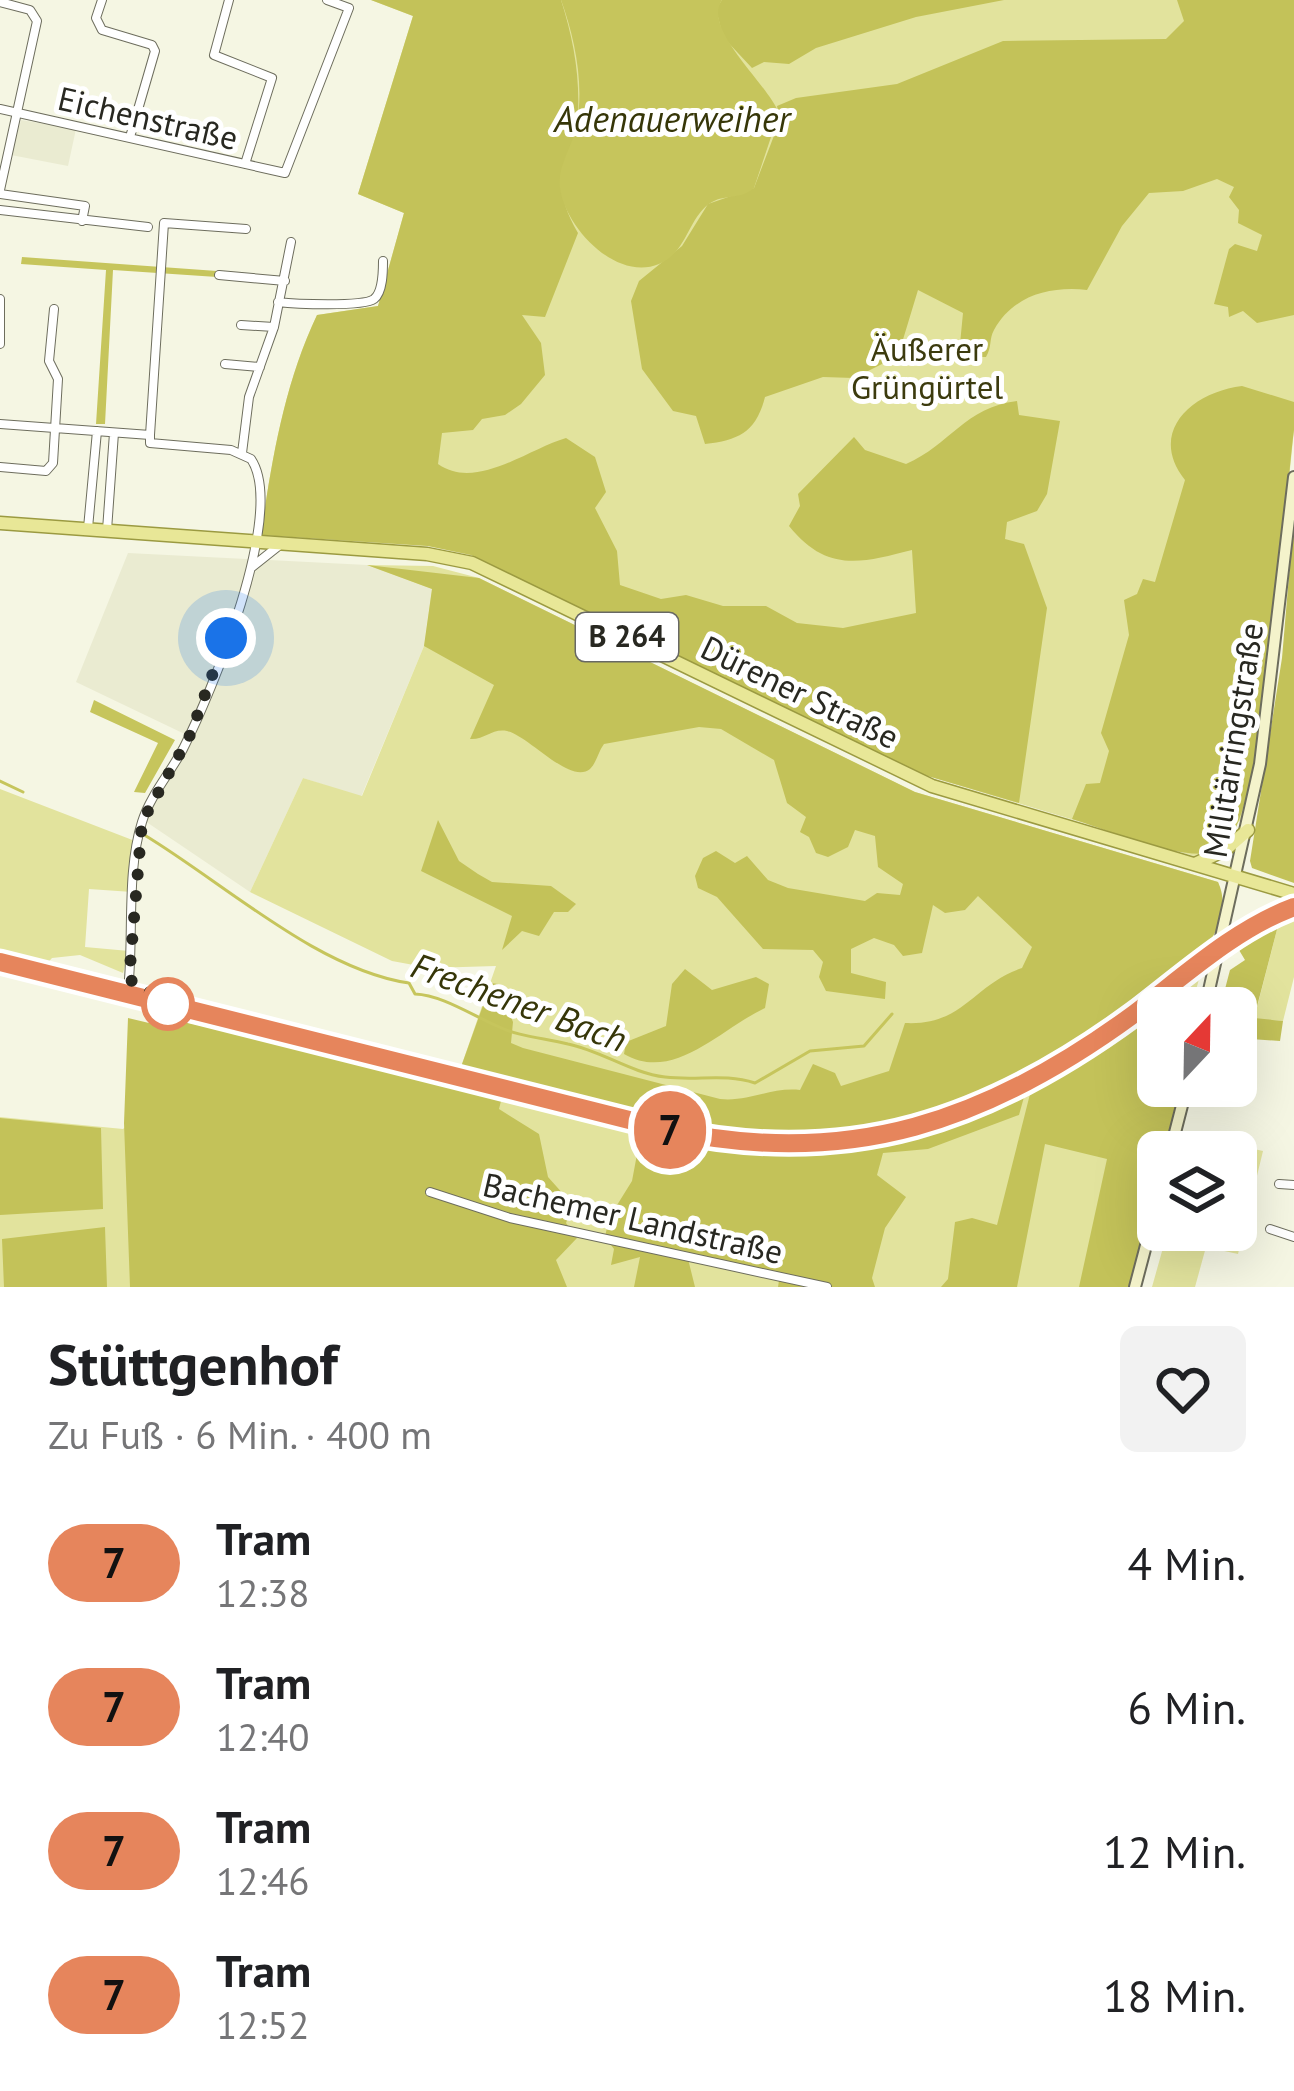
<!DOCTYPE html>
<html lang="de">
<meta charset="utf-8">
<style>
body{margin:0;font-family:"PT Sans",sans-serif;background:#f2f2f2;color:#202124;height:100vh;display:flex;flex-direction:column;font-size:45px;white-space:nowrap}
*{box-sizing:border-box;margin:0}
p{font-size:39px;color:#757577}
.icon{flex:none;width:66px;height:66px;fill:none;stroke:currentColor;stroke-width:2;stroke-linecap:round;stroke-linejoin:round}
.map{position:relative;height:1287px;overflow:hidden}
.details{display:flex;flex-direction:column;background:#fff;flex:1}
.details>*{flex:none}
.badge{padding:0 24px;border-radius:39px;font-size:42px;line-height:78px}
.needle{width:78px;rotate:22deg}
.controls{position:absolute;left:1137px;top:987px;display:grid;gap:24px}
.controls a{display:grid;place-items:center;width:120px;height:120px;border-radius:18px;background:#fff;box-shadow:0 12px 48px #0002;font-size:60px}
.you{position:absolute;width:60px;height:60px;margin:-30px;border:9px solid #fff;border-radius:50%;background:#1a73e8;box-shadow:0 0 0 18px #1a73e833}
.map>.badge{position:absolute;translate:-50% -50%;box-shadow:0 0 0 6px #fff}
.round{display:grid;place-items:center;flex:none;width:126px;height:126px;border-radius:18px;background:#f2f2f2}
.headline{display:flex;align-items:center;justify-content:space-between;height:204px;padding:0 48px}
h1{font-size:57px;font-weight:800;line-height:90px}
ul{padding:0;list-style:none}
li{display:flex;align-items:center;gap:36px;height:144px;padding:0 48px}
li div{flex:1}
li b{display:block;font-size:45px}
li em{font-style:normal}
li .badge{min-width:132px;font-weight:700;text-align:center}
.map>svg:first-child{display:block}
</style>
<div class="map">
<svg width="1294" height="1287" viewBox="0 0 1294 1287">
<rect width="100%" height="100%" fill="#f5f6e3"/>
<path fill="#eaebd1" d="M21,120l55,9 -8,37 -57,-11z
M128,553l239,12 65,24 -8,57 -63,151 -58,-19 -53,114 -105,-71 48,-83 -117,-56z"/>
<path fill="#e2e39d" d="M371,0h923v430l-18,175 -34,214 -45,38 -276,-83 -450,-219 -43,-9 -167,-11c11,-76 23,-150 56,-220l61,-9 26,-93 -46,-19 55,-178z
M367,565l66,1 46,12 436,214 303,90 4,14 -31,112h-33v78h23l-16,66h-7v27l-28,108h-1130v-170l123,12 107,-100 225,55 41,-118 -66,2 -38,-7 -142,-69 53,-114 59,18 62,-150 8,-57z
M0,789l135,52 -3,51 -43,-3 -4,58 44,4 -6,22 -43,-18 -28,3 -8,9 -44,-11z
M1294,914v63l-11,44 -29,-2 25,-97z
M1195,1136l68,15 -25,103 -32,-7 -11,40h-43l16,-57h68v-78h-46z"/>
<path fill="#c3c259" d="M371,0h190c12,38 19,74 17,114 -4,52 -33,63 0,119l-33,84 -23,-2 19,28 4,32 -24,29 -16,11 -23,4 -9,11 -31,3 -4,31c38,27 90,-15 128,-26l29,19 11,35 -11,16 22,43 3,34 41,14 25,-4 37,11h43l31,17 46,5 73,-15 -4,-63c-51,13 -85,23 -123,-24l11,-20 -2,-12 56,-57 11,13 41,14c44,-19 59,-57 111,-63l2,14 41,6 -13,73 -10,17 -30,11 -2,17 19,5 23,64 -28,195 -98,-29 -450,-219 -43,-9 -167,-11c11,-76 23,-150 56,-220l61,-9 26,-93 -46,-19 55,-178z
M722,0h282l-88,17 -100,31 -27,16 -25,-2 -12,6 -29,-31 -7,-28z
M1177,0h117v315l-37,8 -14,-12 -14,6 -1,-10 -14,-3 15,-55 6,-5 22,7 5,-16 -24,-12 1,-13 -10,-13 5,-10 -17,-8 -34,12 -34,2 -27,33 -35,64c-36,-4 -74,5 -93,40 -5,9 -2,17 -8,27h-13l-13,-13 3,-31 -45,-23 -20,66 -44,22 -31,-1 -58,20c-9,35 -26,43 -60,47l-9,-28 -23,-5 -31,-42 -11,-68 8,-20 43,-35 26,-42 46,-16 26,-68 -3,-14 19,-8 101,-14 106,-43 163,-2 18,-18z
M1242,386l52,16v28c-9,65 -28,392 -73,419 -29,18 -115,-20 -149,-30l14,-35 14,-1 9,-32 -8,-18 28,-98 -5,-35 13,-6 6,-15 12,3 30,-102c-38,-48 7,-88 57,-94z
M1294,517v366l-42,-15 -2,-7 32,-203z
M367,565l112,13 436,214 303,90c19,39 -25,95 -64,100 -33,25 -66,55 -103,76 -216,124 -367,65 -590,9l30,-84 7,1 15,38 -2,21 12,5 197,51c29,3 51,-12 80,-9l13,-26 22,9 6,13 48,-15 16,-48c59,3 68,-39 117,-55l10,-21 -54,-51 -13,14 -20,3 -12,-8 -11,48 -19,3 -9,-11 -20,-7 -23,11v24l35,9 -1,17 -59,-8 -7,-14 4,-15 -10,-12 -50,-1 -46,-52 -19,-9 -3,-12 8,-18 13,-7 19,12 12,-7 21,24 20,8 77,13 12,-8 23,2 3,-11 -25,-17 -3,-31 -20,-6 -7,17 -20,10 -12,-4 -7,-16 -9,-5 6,-15 -19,-14 -13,-43 -53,-31 -22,-2 -95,17c-6,8 -7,18 -14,25 -20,16 -61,-33 -83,-38 -15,-3 -22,9 -37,8l24,-54 -70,-39 8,-57z
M438,820l21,41 19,13 14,8 59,4 25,18 -8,8h-14l-15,24 -17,-5 -20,19 10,-34 -91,-45z
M1279,922l-25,96 29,3 -3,20 -44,-3v-30h-16l10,-38 15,-10 -6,-10z
M685,969l27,21 44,-13 13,7 -4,24c-45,21 -91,75 -141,46l2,-12 40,-16 6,-42z
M1158,1009v77h23l-16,66h-7v27l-28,108h-51l28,-128 -62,-15 -28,143h-76l7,-8 7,-57 17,-4 25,7 33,-131z
M152,1014l350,83 -3,12 40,25 9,43 25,28 -7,18 11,15 -21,22 11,27h-437l-6,-164 4,-105 21,5z
M1024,1097l-5,18 -91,34 -45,4 -6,22 29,22 -21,31 -13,50 3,9h-97l2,-13 -93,-19 8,32h-61l6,-30 -29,8 3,-16 -9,-12 4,-19 23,-37 9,-48c133,30 258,23 383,-36z
M0,1118l101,10 2,81 -103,6z
M105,1227l2,60h-103l-2,-48z"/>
<path fill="#c6c55c" d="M561,0h161c-20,29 44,82 57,113l-25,75c-14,12 -28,6 -42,14 -24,14 -24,50 -53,62 -43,18 -94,-37 -99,-76 -3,-22 12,-40 16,-61 9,-40 -1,-89 -15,-127z
M22,257l195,14v6l-104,-7 -8,154h-9l10,-154 -85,-6z
M94,700l81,40 -30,53 -11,-1 24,-49 -68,-31z"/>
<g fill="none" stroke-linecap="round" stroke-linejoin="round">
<path stroke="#c6c55c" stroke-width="3" d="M0,781l23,11
M146,836c79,48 173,134 263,147l6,11c26,1 55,20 82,32 22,11 48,12 71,18 34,7 63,29 97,33 33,4 59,-4 90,6l55,-32 54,-5 28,-32"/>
<defs>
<path id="minor" d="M102,0l-6,18 6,12 50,15 3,6 -25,86
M229,0l-15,55 58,23 -27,86
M0,2l30,8 7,11 -37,169
M0,109l285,64 64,-165 -22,-8
M0,194l85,12 -3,15
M0,210l148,17
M219,275l66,6
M0,299v45
M278,302c16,2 85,5 96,-3 9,-7 9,-28 9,-38
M241,325l33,2
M225,364l35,3
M0,424l150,11v8l81,7 20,9c36,53 -40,235 -68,290 -13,24 -33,47 -41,73 -15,47 -9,108 -13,157
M150,435l14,-212 82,6
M242,453l7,-56 25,-70 17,-85
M0,467l46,4 7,-8 5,-84 -9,-18 5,-52
M88,528l9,-97
M107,530l7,-97
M252,567l29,-23
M1279,1184l15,1
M430,1192l80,26 317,69
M1270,1229l24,8"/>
<path id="secondary" d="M1205,1008l55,-244 34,-287
M1170,1152l17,-66
M1135,1287l23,-87"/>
<path id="primary" d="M0,523l427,31 45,9 460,223 362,108
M1195,864l30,-14 23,-20"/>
</defs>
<use href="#minor" stroke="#6d6d5d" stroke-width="10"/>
<use href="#secondary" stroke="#6d6d5d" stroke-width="14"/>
<use href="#primary" stroke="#9b9a41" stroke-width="15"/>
<use href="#minor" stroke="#fff" stroke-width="8"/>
<use href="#secondary" stroke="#f4f3cb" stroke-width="10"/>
<use href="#primary" stroke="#e8e797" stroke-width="12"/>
<path stroke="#55554b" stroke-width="3" d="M1132,1021l113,-83 49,-27"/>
<path stroke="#55554b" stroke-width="3" stroke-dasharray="6 12" stroke-linecap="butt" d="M0,962l684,171c265,53 413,-94 610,-238"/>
</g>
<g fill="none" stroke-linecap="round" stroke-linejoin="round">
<defs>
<path id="line" d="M0,962l669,168c181,39 319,-9 465,-116 50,-38 101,-85 160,-107"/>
</defs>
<use href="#line" stroke="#fff" stroke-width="27"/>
<use href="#line" stroke="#e6855c" stroke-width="18"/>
<path stroke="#282821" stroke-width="12" stroke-dasharray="0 21.6" d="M168,1004l-39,-25 13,-157 48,-87 36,-97"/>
</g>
<circle fill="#fff" stroke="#e6855c" stroke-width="6" cx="168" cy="1004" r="24"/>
<g text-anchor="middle" stroke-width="10" stroke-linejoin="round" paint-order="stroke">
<rect fill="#fff" stroke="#686864" stroke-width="3" x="576" y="613" width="102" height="48" rx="9"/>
<g font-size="30" font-weight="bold" fill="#282821">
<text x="627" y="647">B 264</text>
</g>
<g font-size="33" fill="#282821" stroke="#fff">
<text transform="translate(148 118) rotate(13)" y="12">Eichenstraße</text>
<text transform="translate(800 692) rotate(26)" y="12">Dürener Straße</text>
<text transform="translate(1233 740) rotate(-81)" y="12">Militärringstraße</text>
<text transform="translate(633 1218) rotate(13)" y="12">Bachemer Landstraße</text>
</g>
<g font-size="33" fill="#3c3b0e" stroke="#fff">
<text x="927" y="361">Äußerer<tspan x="927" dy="38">Grüngürtel</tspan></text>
</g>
<g font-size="36" font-style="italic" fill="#363608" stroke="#fff">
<text x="672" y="132">Adenauerweiher</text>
<text transform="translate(519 1002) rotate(20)" y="13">Frechener Bach</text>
</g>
</g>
</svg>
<div class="controls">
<a><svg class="needle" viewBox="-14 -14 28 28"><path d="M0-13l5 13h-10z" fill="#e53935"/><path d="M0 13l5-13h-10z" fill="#757577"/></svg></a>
<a><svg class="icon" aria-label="layers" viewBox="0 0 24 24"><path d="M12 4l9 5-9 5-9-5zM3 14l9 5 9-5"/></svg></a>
</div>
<div class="you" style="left:226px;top:638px"></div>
<b class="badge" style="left:670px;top:1130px;background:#e6855c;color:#111">7</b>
</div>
<section class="details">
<div class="headline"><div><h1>Stüttgenhof</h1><p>Zu Fuß · 6 Min. · 400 m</p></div><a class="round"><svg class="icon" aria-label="heart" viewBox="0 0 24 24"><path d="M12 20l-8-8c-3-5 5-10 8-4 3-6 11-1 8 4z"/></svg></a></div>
<ul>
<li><span class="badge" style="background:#e6855c;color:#111">7</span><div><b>Tram</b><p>12:38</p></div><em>4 Min.</em></li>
<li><span class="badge" style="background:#e6855c;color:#111">7</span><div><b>Tram</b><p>12:40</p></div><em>6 Min.</em></li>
<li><span class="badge" style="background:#e6855c;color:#111">7</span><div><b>Tram</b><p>12:46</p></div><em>12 Min.</em></li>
<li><span class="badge" style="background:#e6855c;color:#111">7</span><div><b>Tram</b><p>12:52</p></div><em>18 Min.</em></li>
</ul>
</section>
